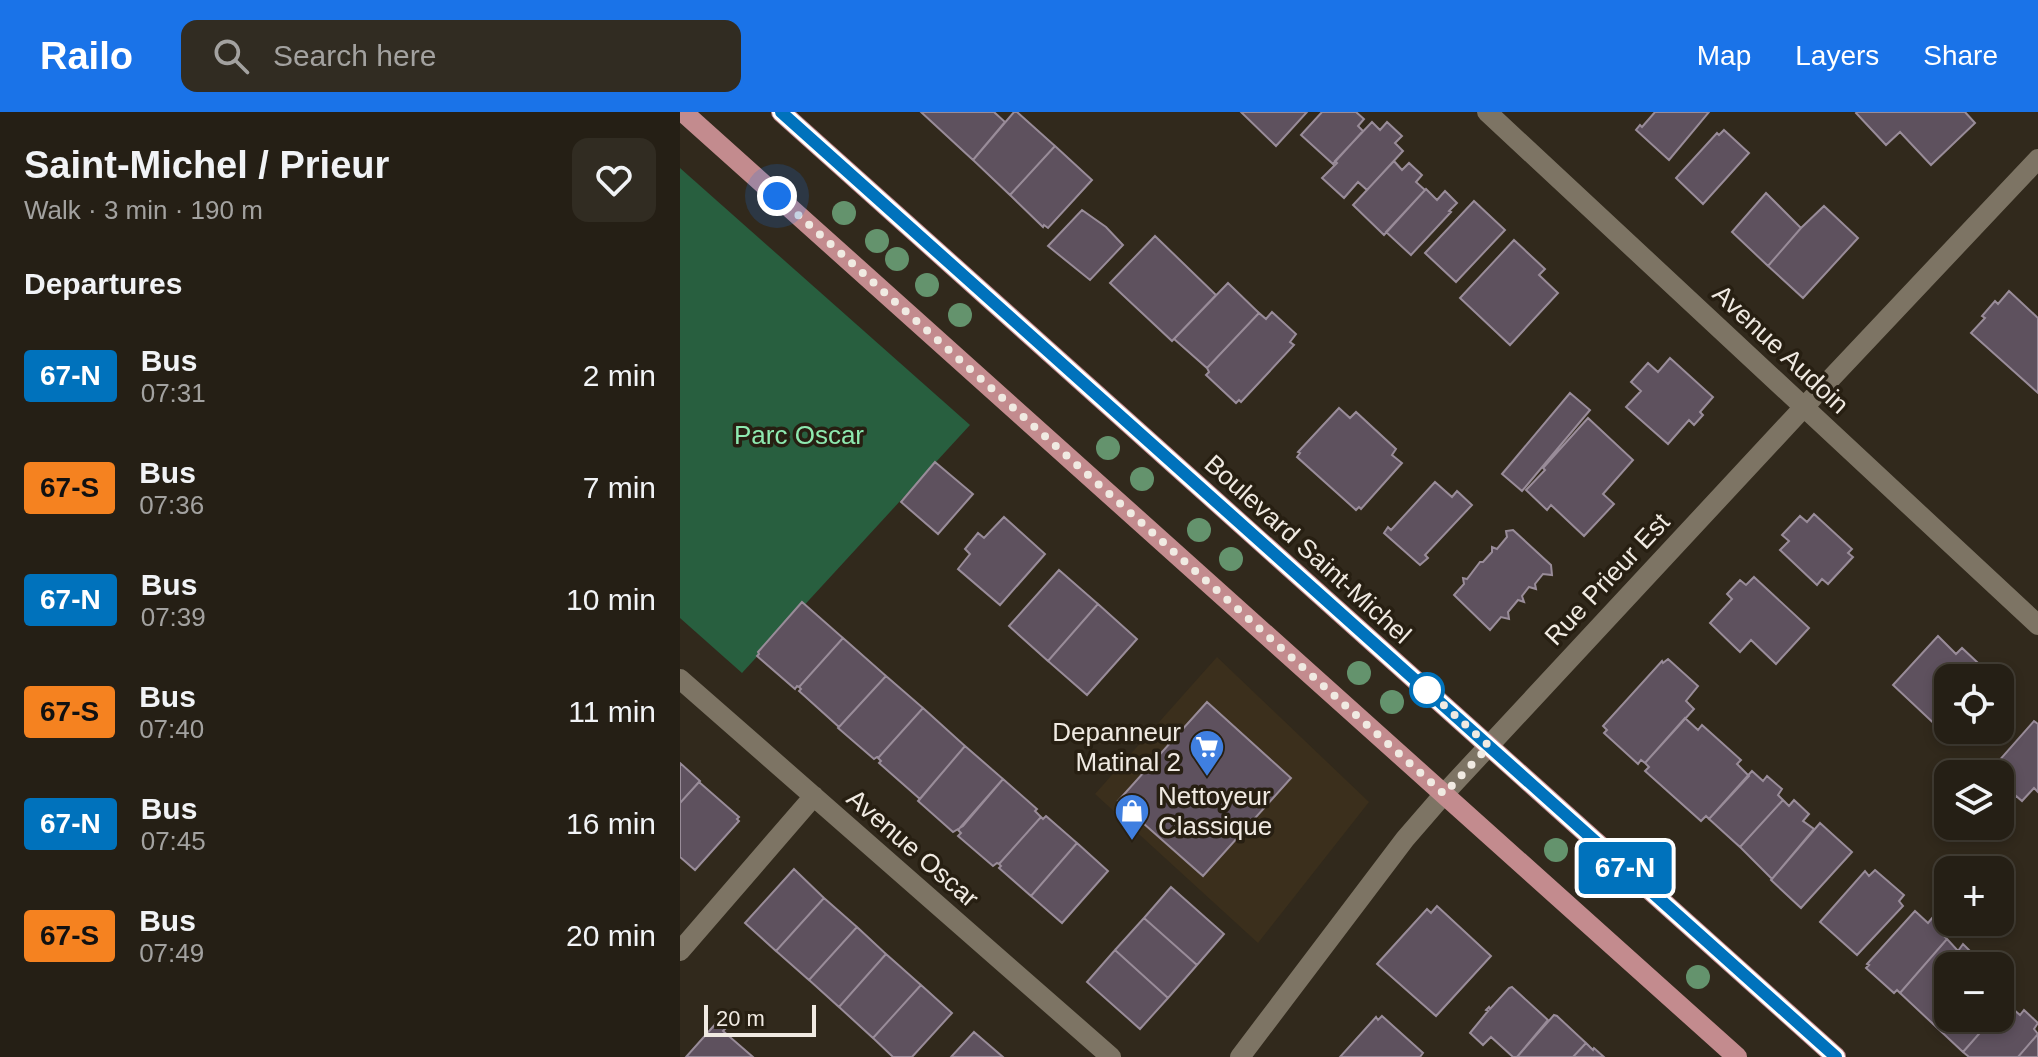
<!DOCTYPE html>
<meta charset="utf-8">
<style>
body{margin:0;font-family:Helvetica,sans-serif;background:#312c22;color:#f1f3f6;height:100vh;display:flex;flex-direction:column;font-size:30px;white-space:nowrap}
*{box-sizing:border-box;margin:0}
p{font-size:26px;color:#a3a2a0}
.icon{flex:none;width:44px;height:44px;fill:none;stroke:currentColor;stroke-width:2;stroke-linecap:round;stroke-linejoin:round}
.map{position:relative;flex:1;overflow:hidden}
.details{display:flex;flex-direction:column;background:#251f15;width:680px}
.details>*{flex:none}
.badge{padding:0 16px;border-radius:6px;font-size:28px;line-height:52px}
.buttons{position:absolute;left:1254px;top:552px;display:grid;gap:16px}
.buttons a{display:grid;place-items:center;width:80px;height:80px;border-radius:16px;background:#251f15;box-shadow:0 4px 12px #0003,0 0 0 2px #423d34;font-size:40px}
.scale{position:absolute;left:24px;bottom:20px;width:112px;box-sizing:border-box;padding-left:8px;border:4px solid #f0eae2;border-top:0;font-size:22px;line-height:28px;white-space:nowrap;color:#f0eae2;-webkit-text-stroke:6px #271f12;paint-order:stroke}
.you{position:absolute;width:40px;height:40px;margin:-20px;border:6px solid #fff;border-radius:50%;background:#1a73e8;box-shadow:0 0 0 12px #1a73e833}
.map>.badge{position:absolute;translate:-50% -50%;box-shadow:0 0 0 4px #fff}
h2{padding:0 24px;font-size:30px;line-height:72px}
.round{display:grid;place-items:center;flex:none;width:84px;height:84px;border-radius:16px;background:#312c22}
.overview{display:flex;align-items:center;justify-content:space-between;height:136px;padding:0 24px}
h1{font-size:38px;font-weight:800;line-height:60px}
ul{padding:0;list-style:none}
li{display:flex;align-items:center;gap:24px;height:112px;padding:0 24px}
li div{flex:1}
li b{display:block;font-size:30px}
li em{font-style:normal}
li .badge{min-width:88px;font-weight:700;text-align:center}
header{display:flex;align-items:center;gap:48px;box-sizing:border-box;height:112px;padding:0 40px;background:#1a73e8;color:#fff}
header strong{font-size:38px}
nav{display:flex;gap:44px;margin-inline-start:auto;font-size:28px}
.search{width:560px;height:72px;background:#312c22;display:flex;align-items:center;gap:20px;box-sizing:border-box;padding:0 28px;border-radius:16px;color:#a3a2a0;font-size:30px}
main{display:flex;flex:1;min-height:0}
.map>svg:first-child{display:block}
</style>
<header>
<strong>Railo</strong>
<div class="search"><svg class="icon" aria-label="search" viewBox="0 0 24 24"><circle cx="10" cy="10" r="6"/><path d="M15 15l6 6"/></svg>Search here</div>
<nav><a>Map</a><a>Layers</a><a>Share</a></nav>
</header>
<main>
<section class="details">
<div class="overview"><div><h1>Saint-Michel / Prieur</h1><p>Walk · 3 min · 190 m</p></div><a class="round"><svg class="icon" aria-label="heart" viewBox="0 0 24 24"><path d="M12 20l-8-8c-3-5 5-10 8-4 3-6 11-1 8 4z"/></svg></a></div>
<h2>Departures</h2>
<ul>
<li><span class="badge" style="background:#0072bc;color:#fff">67-N</span><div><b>Bus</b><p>07:31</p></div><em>2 min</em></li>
<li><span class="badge" style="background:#f58220;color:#111">67-S</span><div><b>Bus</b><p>07:36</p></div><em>7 min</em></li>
<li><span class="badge" style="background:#0072bc;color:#fff">67-N</span><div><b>Bus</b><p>07:39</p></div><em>10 min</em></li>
<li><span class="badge" style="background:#f58220;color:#111">67-S</span><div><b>Bus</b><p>07:40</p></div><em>11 min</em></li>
<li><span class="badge" style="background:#0072bc;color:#fff">67-N</span><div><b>Bus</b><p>07:45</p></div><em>16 min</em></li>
<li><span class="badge" style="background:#f58220;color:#111">67-S</span><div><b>Bus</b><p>07:49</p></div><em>20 min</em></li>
</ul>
</section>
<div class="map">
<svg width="1358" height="945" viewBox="0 0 1358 945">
<rect width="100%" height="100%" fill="#31291c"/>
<path fill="#3b2f1c" d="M537,545l152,145 -111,141 -163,-149z"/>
<path fill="#285f3f" d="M0,56l290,257 -228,248 -62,-55z"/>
<path fill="#5e515e" stroke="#998c99" stroke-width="2" d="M241,0h73l11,10 -32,38z
M334,0h3l38,34 -45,49 -37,-35z
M561,0h66l-31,34z
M642,0h34l8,7 -6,7 5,5 -30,33 -32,-29z
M975,0h54l-40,48 -33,-30 4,-5 2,2z
M1177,0h108l10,11 -44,42 -31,-33 -14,13 -30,-32z
M692,10l8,8 7,-8 15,14 -7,7 8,8 -36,39 -9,-8 -14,16 -22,-20 15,-15 -2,-2z
M1044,18l25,23 -46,51 -27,-26 41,-45 2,2z
M375,34l37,34 -44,48 -4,-3 -1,2 -33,-32z
M714,49l8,9 7,-7 13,12 -6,7 9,8 -41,45 -31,-30z
M746,77l11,11 8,-9 12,12 -8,8 2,1 -40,43 -25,-23z
M1086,81l35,35 -33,38 -36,-34z
M794,89l31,29 -49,52 -31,-29z
M1144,94l34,32 -55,60 -35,-32 33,-38z
M402,98l24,17 17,18 -33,35 -42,-34z
M475,124l61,59 -44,46 -62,-58z
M834,128l31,29 -6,6 19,18 -48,52 -50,-47z
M548,171l31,30 -52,55 -33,-29z
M1329,179l29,27v75l-67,-60 14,-15 -3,-2 13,-15 3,3z
M592,200l24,22 -6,8 4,3 -53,57 -2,-2 -3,3 -30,-28 3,-3 -2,-4 52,-55 7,6z
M990,246l43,39 -13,15 3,3 -9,10 -5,-5 -21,24 -42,-37 15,-16 -10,-9 17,-19 10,9z
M890,281l20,17 -68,81 -20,-17z
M659,296l11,10 6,-6 40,37 -4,6 10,8 -41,46 -2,-2 -3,3 -59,-53 3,-4 -2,-1z
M908,306l45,42 -30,34 11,10 -30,32 -33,-31 -4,5 -21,-20 19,-20 -2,-2z
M255,350l38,32 -35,40 -37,-32z
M755,370l17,15 5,-6 15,14 -47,50 3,3 -8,7 -36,-32 4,-6 3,3z
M1134,402l38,35 -4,4 5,4 -25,27 -6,-5 -5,6 -37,-35 9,-9 -7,-6 18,-19 7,6z
M324,405l41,37 -45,51 -42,-36 12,-15 -5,-5 13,-16 6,5z
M833,418l38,35 1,10 -9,-1 -8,10 1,5 -7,-2 -7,9 2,6 -6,-2 -10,12 1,7 -8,-2 -11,13 -36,-35 10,-11 -1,-6 4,1 13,-17h3l9,-10v-5l5,2 10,-12 -1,-6z
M379,458l39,34 -50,57 -39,-35z
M1074,465l55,51 -33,36 -25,-24 -11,12 -30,-29 22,-24 -5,-5 13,-14 6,5z
M122,490l41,36 -44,49 -2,-1 -2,3 -38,-33 2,-2 -1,-2z
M418,492l39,35 -50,56 -39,-34z
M1258,524l18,18 6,-6 31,29 -45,1v46l-6,7 -49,-46z
M163,526l43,38 -47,51 -40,-36 2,-2 -2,-2z
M988,547l30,27 -12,15 8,8 -49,54 -4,-3 -3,4 -34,-31 3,-3 -4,-4 59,-65 1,2z
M206,564l37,32 -45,50 -1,-1 -3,2 -36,-31z
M527,590l84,76 -88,98 -85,-75z
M243,596l42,38 -45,53 -41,-36 2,-2 -3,-3z
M1005,606l13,12 4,-5 39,35 -4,4 12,12 -40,43 -3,-3 -5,5 -56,-50 4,-4 -4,-4z
M1354,609l4,3v68l-4,-4 -12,13 -6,-5 -11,12 -5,-5v-29h-7l-3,-3z
M285,634l38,33 -40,47 -10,6 -35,-31z
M0,651l20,18 -20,22z
M1072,659l11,10 4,-5 15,13 -4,6 5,5 -43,47 -31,-28z
M323,667l34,30 -2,2 6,6 -42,47 -2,-1 -4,3 -35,-30 3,-3 -3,-3z
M19,670l40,35 -2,2 2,2 -44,49 -15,-13v-54z
M1103,688l6,6 5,-6 15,14 -6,7 11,8 -42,50 -32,-32z
M366,704l31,27 -46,53 -32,-28 2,-2 -2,-2 42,-47 2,2z
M1140,711l32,29 -51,56 -30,-28z
M397,731l31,28 -46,52 -31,-27z
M114,757l30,29 -48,53 -31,-28z
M1195,758l29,25 -5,6 4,5 -46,49 -37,-33 45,-51 4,5z
M491,775l53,47 -27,31 -53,-47z
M144,786l33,29 -48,53 -33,-29z
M757,794l54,50 -55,60 -59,-52 50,-55 4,4z
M1235,799l13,12 5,-6 16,14 -5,5 3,3 -47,54 -3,-3 -3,3 -28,-25 3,-3 -2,-1z
M464,806l53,47 -29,33 -53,-48z
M177,815l29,27 -47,53 -30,-27z
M1267,827l11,12 5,-7 22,22h-37v52h45l-30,34 -63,-59z
M435,838l53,48 -28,31 -53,-47z
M206,842l35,31 -48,53 -34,-31z
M1320,868l11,11 -9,9 4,3 -6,7z
M241,873l31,28 -40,44h-19l-20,-19z
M832,875l36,33 -31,37h-4l-22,-20 -8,8 -13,-12 18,-22 -2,-1 3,-3 1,2 19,-21z
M1326,891l14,12 4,-5 14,13 -4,6 4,5 -20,23h-49l-6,-5 30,-34h7v-8z
M874,903l3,1 29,27 -13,14h-56z
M702,904l41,37 -3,4h-80l36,-40 2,3z
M39,908l8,7 -4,4 30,26h-67z
M294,920l29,25h-52z
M1358,922v23h-20z
M906,931l7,7 1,-2 10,9h-31z"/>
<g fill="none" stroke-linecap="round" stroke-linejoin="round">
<path stroke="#7d7464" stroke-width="20" d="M807,0l551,513
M0,567l431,378
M0,839l134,-155
M560,945l165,-218 39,-45 360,-387 234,-248"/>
<path stroke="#c38b8e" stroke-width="20" d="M3,0l1054,945
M101,0l1055,945"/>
</g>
<g fill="#64936d">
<circle cx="164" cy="101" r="12"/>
<circle cx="197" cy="129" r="12"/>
<circle cx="217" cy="147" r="12"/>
<circle cx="247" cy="173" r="12"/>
<circle cx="280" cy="203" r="12"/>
<circle cx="428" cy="336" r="12"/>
<circle cx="462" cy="367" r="12"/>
<circle cx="519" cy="418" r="12"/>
<circle cx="551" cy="447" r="12"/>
<circle cx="679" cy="561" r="12"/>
<circle cx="712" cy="590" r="12"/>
<circle cx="876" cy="738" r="12"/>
<circle cx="909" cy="767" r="12"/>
<circle cx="1018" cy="865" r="12"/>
</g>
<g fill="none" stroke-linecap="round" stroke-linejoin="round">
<defs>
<path id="line" d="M101,0l1055,945"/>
</defs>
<use href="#line" stroke="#fff" stroke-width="18"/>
<use href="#line" stroke="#0072bc" stroke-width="12"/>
<path stroke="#f0eae2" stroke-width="8" stroke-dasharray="0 14.4" d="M97,84l667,598 45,-48 -62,-56"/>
</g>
<defs>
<symbol id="supermarket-pin" viewBox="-11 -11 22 30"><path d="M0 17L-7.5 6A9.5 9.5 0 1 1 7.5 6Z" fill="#3f7fe0" stroke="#271f12"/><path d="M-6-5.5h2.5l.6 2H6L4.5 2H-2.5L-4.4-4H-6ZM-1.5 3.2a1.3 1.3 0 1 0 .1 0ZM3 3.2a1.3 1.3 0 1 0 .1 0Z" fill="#fff"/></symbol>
<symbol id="shop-pin" viewBox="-11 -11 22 30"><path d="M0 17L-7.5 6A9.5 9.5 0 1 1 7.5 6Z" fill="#3f7fe0" stroke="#271f12"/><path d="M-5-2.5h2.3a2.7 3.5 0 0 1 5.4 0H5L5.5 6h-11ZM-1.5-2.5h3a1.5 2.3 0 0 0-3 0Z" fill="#fff"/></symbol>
</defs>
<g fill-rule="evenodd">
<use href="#supermarket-pin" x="507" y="615" width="40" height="54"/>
<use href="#shop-pin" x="432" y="679" width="40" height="54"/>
</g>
<circle fill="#fff" stroke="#0072bc" stroke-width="4" cx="747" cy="578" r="16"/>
<g text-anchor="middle" stroke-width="7" stroke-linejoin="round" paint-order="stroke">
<g font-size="26" fill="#f0eae2" stroke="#271f12">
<text transform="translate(1101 237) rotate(43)" y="9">Avenue Audoin</text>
<text transform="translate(628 437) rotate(42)" y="9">Boulevard Saint-Michel</text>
<text transform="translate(927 467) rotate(-47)" y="9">Rue Prieur Est</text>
<text transform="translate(233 736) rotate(41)" y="9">Avenue Oscar</text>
</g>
<g font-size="26" fill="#8eeab0" stroke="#271f12">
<text x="119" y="332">Parc Oscar</text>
</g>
<g font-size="26" fill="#f0eae2" stroke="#271f12" text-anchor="end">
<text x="501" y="629">Depanneur<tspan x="501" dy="30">Matinal 2</tspan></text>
<text x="478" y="693" text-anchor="start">Nettoyeur<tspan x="478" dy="30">Classique</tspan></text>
</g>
</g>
</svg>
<div class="buttons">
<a><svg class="icon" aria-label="locate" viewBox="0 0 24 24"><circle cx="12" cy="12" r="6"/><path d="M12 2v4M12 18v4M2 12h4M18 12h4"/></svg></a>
<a><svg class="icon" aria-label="layers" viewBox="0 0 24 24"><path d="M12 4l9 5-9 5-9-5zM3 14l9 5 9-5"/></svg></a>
<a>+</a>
<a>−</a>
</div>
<div class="scale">20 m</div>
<div class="you" style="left:97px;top:84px"></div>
<b class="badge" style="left:945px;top:756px;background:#0072bc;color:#fff">67-N</b>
</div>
</main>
